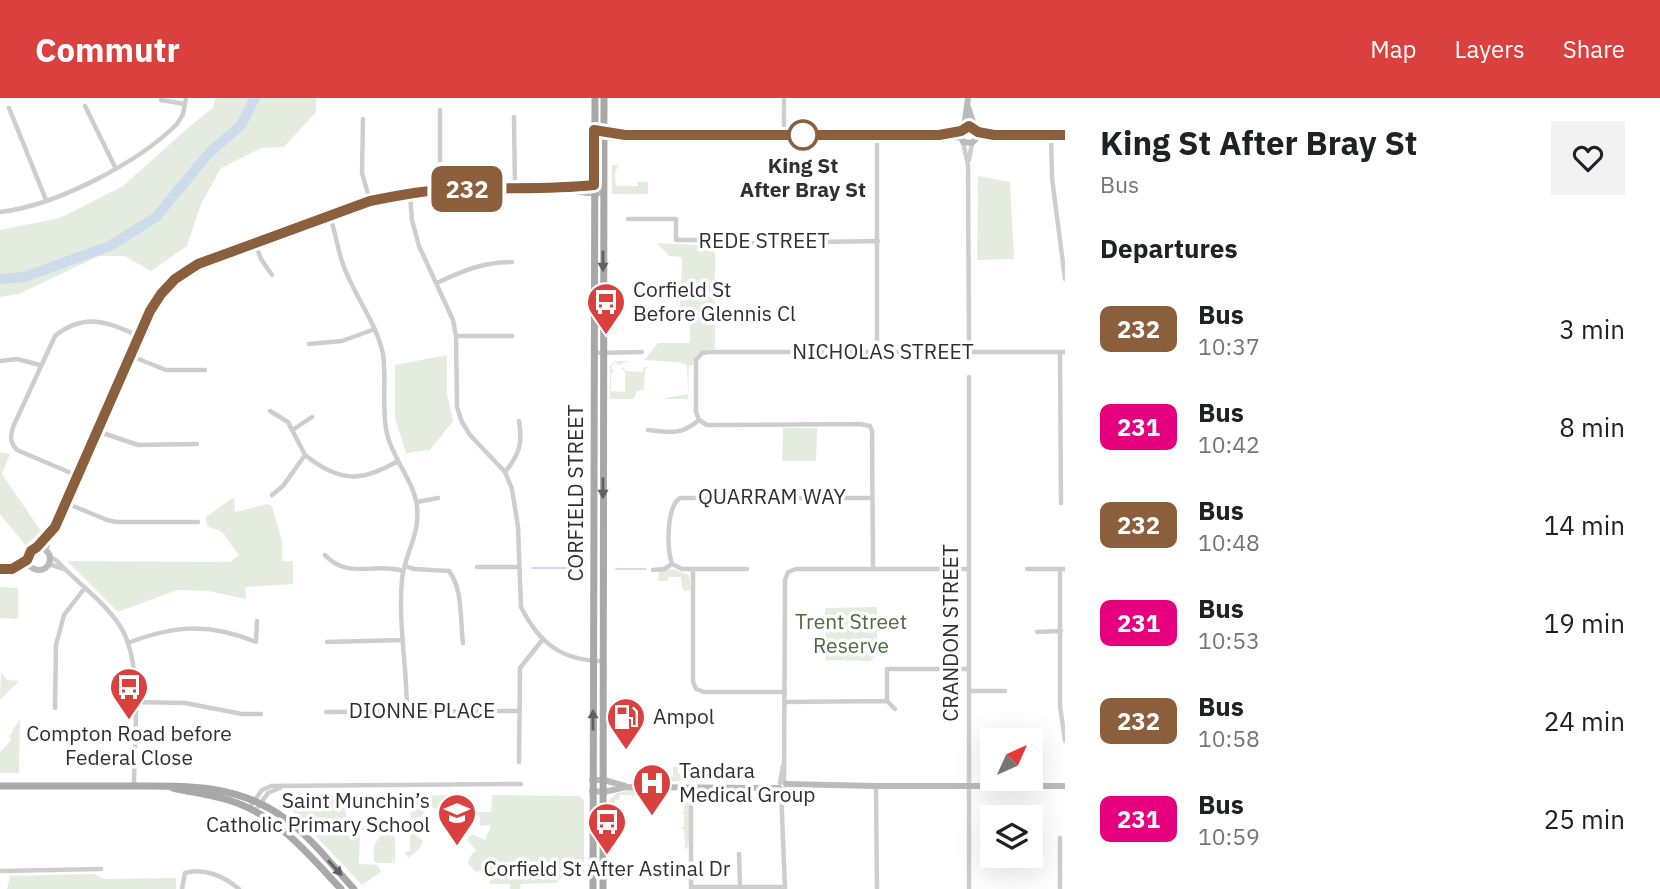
<!DOCTYPE html>
<meta charset="utf-8">
<style>
body{margin:0;font-family:"IBM Plex Sans",sans-serif;background:#f2f2f2;color:#202124;height:100vh;display:flex;flex-direction:column;font-size:26px;white-space:nowrap}
*{box-sizing:border-box;margin:0}
p{font-size:23px;color:#757577}
.icon{flex:none;width:38px;height:38px;fill:none;stroke:currentColor;stroke-width:2;stroke-linecap:round;stroke-linejoin:round}
.map{position:relative;flex:1;overflow:hidden}
.panel{display:flex;flex-direction:column;background:#fff;width:595px}
.panel>*{flex:none}
.badge{padding:0 14px;border-radius:10px;font-size:24px;line-height:46px}
.needle{width:46px;rotate:45deg}
.controls{position:absolute;left:980px;top:630px;display:grid;gap:14px}
.controls a{display:grid;place-items:center;width:63px;height:63px;border-radius:0px;background:#fff;box-shadow:0 7px 28px #0002;font-size:35px}
.map>.badge{position:absolute;translate:-50% -50%;box-shadow:0 0 0 4px #fff}
h2{padding:0 35px;font-size:26px;line-height:63px}
.round{display:grid;place-items:center;flex:none;width:74px;height:74px;border-radius:0px;background:#f2f2f2}
.head{display:flex;align-items:center;justify-content:space-between;height:119px;padding:0 35px}
h1{font-size:33px;font-weight:700;line-height:52px}
ul{padding:0;list-style:none}
li{display:flex;align-items:center;gap:21px;height:98px;padding:0 35px}
li div{flex:1}
li b{display:block;font-size:26px}
li em{font-style:normal}
li .badge{min-width:77px;font-weight:700;text-align:center}
header{display:flex;align-items:center;gap:42px;box-sizing:border-box;height:98px;padding:0 35px;background:#da403e;color:#fff}
header strong{font-size:33px}
nav{display:flex;gap:38px;margin-inline-start:auto;font-size:24px}
main{display:flex;flex:1;min-height:0}
.map>svg:first-child{display:block}
</style>
<header>
<strong>Commutr</strong>
<nav><a>Map</a><a>Layers</a><a>Share</a></nav>
</header>
<main>
<div class="map">
<svg width="1065" height="791" viewBox="0 0 1065 791">
<rect width="100%" height="100%" fill="#fff"/>
<path fill="#e4ecdf" d="M216,0h100v14l-32,35 -23,1 -40,20 -20,36 -14,42 -36,25 -27,-15h-25l-80,38 -19,3v-67l60,-12 63,-32 67,-60 23,-18z
M612,67h6l-3,9 1,12h22v-4h10v12h-36z
M978,78l32,6 4,77 -37,1z
M657,145l58,3v103c-12,0 -20,3 -22,16l-4,1 -1,33h-27l27,-5 -1,-29 -9,-3 -34,-2 14,-17h32v-24l-10,-11 2,-51 -13,-1z
M447,257v39l6,27 -23,29 -24,3 -11,-35v-53z
M615,263h14l-11,4 -3,-3 -4,5 3,5 -3,1v18l14,1v-21l-4,-2 2,-2 3,4 17,1 1,-5h4l-3,2 -1,21 -7,1 -3,8h-24v-33z
M783,330h34l-1,33h-34z
M0,354l10,2 -8,20 39,57 -15,15 -26,-32z
M234,399l1,15 32,-8 5,2 10,35v20h11v23l-48,3 1,12 -37,-8 -32,-1 -59,22 -51,-51 163,1 9,-7 -17,-23 -15,-6 -1,-9z
M672,471l17,6 2,15 -6,1 -3,-4 -1,-10h-13v4h-10l1,-10z
M0,489l18,1v30l-2,1 -16,-1z
M877,509v48l-7,6 -45,-1v-52z
M1,575l7,7 11,1 -19,19z
M609,616l18,1 4,5 -3,4h-19z
M20,622l-1,53h-19v-21l12,-13 -3,-3 4,-4 -1,-2z
M673,669h5v7h7l1,7h-31v-5l18,1z
M631,692h15l1,10 -2,-5h-11l-1,5 -1,-5h-12l-1,5h-4v12l4,1 -4,1v10l4,1h-10l1,-26 7,-6z
M680,693c13,8 11,43 7,58l-4,-1 2,-1 -1,-17 -4,-2 4,-1v-13l-4,-1 4,-1v-12l-5,-1z
M285,697h66v8h-5v18l3,5 6,2 5,-6h3v5l16,2 -5,8v-7h-14l-1,34 19,1 3,7 -19,13 -82,-87z
M456,697l-1,17 -7,-5 -2,2 -5,-5 -6,5 -4,-3 -20,20v-30z
M492,697l87,1 5,4v72h-14l-1,5 -9,1 -3,5 -36,1 -1,5h-10v-5h-20v-10l-6,-5 -8,3 -8,-8 1,-6 7,-8 -9,-10 5,-6 13,6 6,-15 -11,1v-8l-5,-6h16z
M386,730l9,10v25h-2v-11l-1,11h-15l-3,-2v-16z
M410,732l13,11 -4,8 -11,9 -3,-6 5,-1z
M95,776l9,5 72,-1v11h-169l3,-13z"/>
<g fill="none" stroke-linecap="round" stroke-linejoin="round">
<path stroke="#ccdcea" stroke-width="2" d="M532,470h48
M616,471h30"/>
<path stroke="#ccdcea" stroke-width="10" d="M0,181l24,-2 86,-31 46,-29 53,-64 32,-28 14,-27"/>
<path stroke="#cdcdcd" stroke-width="4.5" d="M161,2l24,4
M85,8l31,63
M9,10l37,92
M440,12v80
M514,19l1,72
M363,21l-1,54 8,28
M784,37v-37
M1051,37l1,43 13,101
M963,44l5,23 1,187
M969,62l3,-17
M410,97l2,25 7,26 34,74 3,16 1,71 5,15 8,13 35,37 7,17 6,38 3,80c18,36 41,54 82,54
M0,114c55,-6 138,-49 177,-88l6,-10 3,-16
M330,118c6,18 8,38 16,56 11,27 31,53 37,82 4,27 -2,54 4,80 6,26 27,46 30,73 3,28 -12,46 -15,72 -4,44 5,88 5,133
M628,121h48v21h21l6,4 175,-3
M255,145l6,16 11,16
M437,185c25,-12 46,-21 75,-21
M456,238h56
M309,246l33,-3 33,-12
M877,253v-217
M1060,254l1,151
M594,255l48,-1
M131,258l35,14h39
M0,263l17,-2 23,6
M969,279v512
M270,313l18,11 17,33
M294,331l18,-12
M648,332c23,2 32,6 51,-10
M97,333l41,14 59,-1
M505,374c14,-17 18,-29 14,-51
M78,378l-61,-26c-7,-8 -7,-12 -4,-23l42,-91c28,-23 53,-15 83,0
M272,397l11,-9 22,-31c35,28 57,27 93,6
M417,404l21,-4
M66,405l41,17 9,2h82
M325,457c22,25 51,7 78,16
M50,459l6,3c20,22 48,41 64,66 24,37 14,115 14,159
M49,466l15,5
M672,466l10,5h65
M405,468l9,3 35,2c14,18 11,49 14,72
M477,469h42
M693,471v112l3,8 8,3h81
M873,471l-1,-138 -2,-5 -10,-2 -153,1 -8,-5 -3,-8v-52l6,-7 7,-1h356
M1027,471h38
M1060,471v137l5,35
M653,472l11,-1 8,-5c-5,-15 -6,-57 8,-66h191
M1037,534l24,-1
M327,544l76,-2
M128,545c46,-18 81,-20 128,-1l1,-21
M969,593h36
M887,603l8,8
M134,604l51,1 57,11h19
M785,604l102,-1v-32h81
M55,610l1,-63 8,-30 20,-26
M326,614l193,-1
M519,664l1,-94 23,-29
M784,684l1,-202 3,-8 8,-3h172
M780,685l3,-17
M876,688l1,103
M691,689v102
M781,691l4,100
M784,704l1,-13
M249,710l13,-18 9,-4 250,-2
M255,713l13,-18 12,-5
M739,756l1,33
M0,773l101,-2
M691,789h94
M182,791l3,-16c19,-6 40,4 54,16
M1060,791v-51"/>
<path stroke="#bababa" stroke-width="6" d="M968,9l10,30 -6,6 -9,-1 -2,-4v-7l5,-4h8
M964,30l4,-30
M600,32l23,5
M978,34l16,3h71
M599,41l36,-4 242,-1 62,1 22,3
M569,92l18,3h13
M28 461a11 11 0 1 1 22 0a11 11 0 1 1-22 0Z
M45,451l105,-238 11,-17 14,-15 24,-15 171,-63 70,-11 127,-1 36,-4
M0,471l30,-3
M592,682h12l21,6
M786,686l90,2h189
M592,693l12,1 22,-5 153,1"/>
<path stroke="#a8a8a8" stroke-width="7" d="M0,688c41,0 82,0 123,0 57,0 111,-4 160,31 27,19 49,48 71,72
M173,690c21,5 43,7 64,15 43,16 73,53 104,86
M593,791l2,-791
M603,791l1,-791"/>
</g>
<defs><path id="oneway-solid" d="M-6-.8H1V-3.2L6.5 0L1 3.2V.8H-6Z" transform="scale(1.75)"/></defs>
<g fill="#606060">
<use href="#oneway-solid" transform="translate(603 163) rotate(90)"/>
<use href="#oneway-solid" transform="translate(603 390) rotate(90)"/>
<use href="#oneway-solid" transform="translate(593 622) rotate(-90)"/>
<use href="#oneway-solid" transform="translate(335 770) rotate(47)"/>
</g>
<g fill="none" stroke-linecap="round" stroke-linejoin="round">
<defs>
<path id="line" d="M0,471h12l15,-9 4,-9 6,-4 18,-20 95,-216 11,-17 14,-15 23,-15 172,-63c30,-6 61,-12 92,-12 44,-2 88,1 132,-4v-55l31,5h314l22,-4 8,-5 9,6 16,3h71"/>
</defs>
<use href="#line" stroke="#fff" stroke-width="16"/>
<use href="#line" stroke="#8b5e3c" stroke-width="10"/>
</g>
<defs>
<symbol id="bus-pin" viewBox="-11 -11 22 30"><path d="M0 17L-7.5 6A9.5 9.5 0 1 1 7.5 6Z" fill="#da403e" stroke="#fff"/><path d="M-5-6H5V4H4V6H2V4H-2V6H-4V4H-5ZM-3.5-4V0h7V-4ZM-3.5 1.2v1.5H-2V1.2ZM2 1.2v1.5H3.5V1.2Z" fill="#fff"/></symbol>
<symbol id="fuel-pin" viewBox="-11 -11 22 30"><path d="M0 17L-7.5 6A9.5 9.5 0 1 1 7.5 6Z" fill="#da403e" stroke="#fff"/><path d="M-5.5-6h7V0h2V4h1.3V-2.5L3-4.5l.8-.8L6-3V5H2.5V1h-1V6h-7ZM-4.2-4.7v3.2H.2V-4.7Z" fill="#fff"/></symbol>
<symbol id="hospital-pin" viewBox="-11 -11 22 30"><path d="M0 17L-7.5 6A9.5 9.5 0 1 1 7.5 6Z" fill="#da403e" stroke="#fff"/><path d="M-5-5h3v3.5h4V-5h3V5h-3V1.5h-4V5h-3Z" fill="#fff"/></symbol>
<symbol id="school-pin" viewBox="-11 -11 22 30"><path d="M0 17L-7.5 6A9.5 9.5 0 1 1 7.5 6Z" fill="#da403e" stroke="#fff"/><path d="M0-5L7-2L0 1L-7-2ZM-4 1L0 2.5L4 1V4Q0 6-4 4Z" fill="#fff"/></symbol>
</defs>
<g fill-rule="evenodd">
<use href="#bus-pin" x="584" y="182" width="44" height="60"/>
<use href="#bus-pin" x="107" y="567" width="44" height="60"/>
<use href="#fuel-pin" x="604" y="597" width="44" height="60"/>
<use href="#hospital-pin" x="630" y="663" width="44" height="60"/>
<use href="#school-pin" x="435" y="693" width="44" height="60"/>
<use href="#bus-pin" x="585" y="702" width="44" height="60"/>
</g>
<circle fill="#fff" stroke="#8b5e3c" stroke-width="3.5" cx="803" cy="37" r="14"/>
<g text-anchor="middle" stroke-width="7" stroke-linejoin="round" paint-order="stroke">
<g font-size="21" font-weight="bold" fill="#303030" stroke="#fff">
<text x="803" y="75">King St<tspan x="803" dy="24">After Bray St</tspan></text>
</g>
<g font-size="21" fill="#303030" stroke="#fff">
<text x="764" y="150">REDE STREET</text>
<text x="883" y="261">NICHOLAS STREET</text>
<text transform="translate(576 395) rotate(-90)" y="7">CORFIELD STREET</text>
<text x="772" y="406">QUARRAM WAY</text>
<text transform="translate(951 535) rotate(-90)" y="7">CRANDON STREET</text>
<text x="422" y="620">DIONNE PLACE</text>
</g>
<g font-size="21" fill="#303030" stroke="#fff" text-anchor="start">
<text x="633" y="199">Corfield St<tspan x="633" dy="24">Before Glennis Cl</tspan></text>
<text x="653" y="626">Ampol</text>
<text x="129" y="643" text-anchor="middle">Compton Road before<tspan x="129" dy="24">Federal Close</tspan></text>
<text x="679" y="680">Tandara<tspan x="679" dy="24">Medical Group</tspan></text>
<text x="430" y="710" text-anchor="end">Saint Munchin’s<tspan x="430" dy="24">Catholic Primary School</tspan></text>
<text x="607" y="778" text-anchor="middle">Corfield St After Astinal Dr</text>
</g>
<g font-size="21" fill="#4f6940" stroke="#fff">
<text x="851" y="531">Trent Street<tspan x="851" dy="24">Reserve</tspan></text>
</g>
</g>
</svg>
<div class="controls">
<a><svg class="needle" viewBox="-14 -14 28 28"><path d="M0-13l5 13h-10z" fill="#e53935"/><path d="M0 13l5-13h-10z" fill="#757577"/></svg></a>
<a><svg class="icon" aria-label="layers" viewBox="0 0 24 24"><path d="M12 4l9 5-9 5-9-5zM3 14l9 5 9-5"/></svg></a>
</div>
<b class="badge" style="left:467px;top:91px;background:#8b5e3c;color:#fff">232</b>
</div>
<section class="panel">
<div class="head"><div><h1>King St After Bray St</h1><p>Bus</p></div><a class="round"><svg class="icon" aria-label="heart" viewBox="0 0 24 24"><path d="M12 20l-8-8c-3-5 5-10 8-4 3-6 11-1 8 4z"/></svg></a></div>
<h2>Departures</h2>
<ul>
<li><span class="badge" style="background:#8b5e3c;color:#fff">232</span><div><b>Bus</b><p>10:37</p></div><em>3 min</em></li>
<li><span class="badge" style="background:#e6007e;color:#fff">231</span><div><b>Bus</b><p>10:42</p></div><em>8 min</em></li>
<li><span class="badge" style="background:#8b5e3c;color:#fff">232</span><div><b>Bus</b><p>10:48</p></div><em>14 min</em></li>
<li><span class="badge" style="background:#e6007e;color:#fff">231</span><div><b>Bus</b><p>10:53</p></div><em>19 min</em></li>
<li><span class="badge" style="background:#8b5e3c;color:#fff">232</span><div><b>Bus</b><p>10:58</p></div><em>24 min</em></li>
<li><span class="badge" style="background:#e6007e;color:#fff">231</span><div><b>Bus</b><p>10:59</p></div><em>25 min</em></li>
</ul>
</section>
</main>
